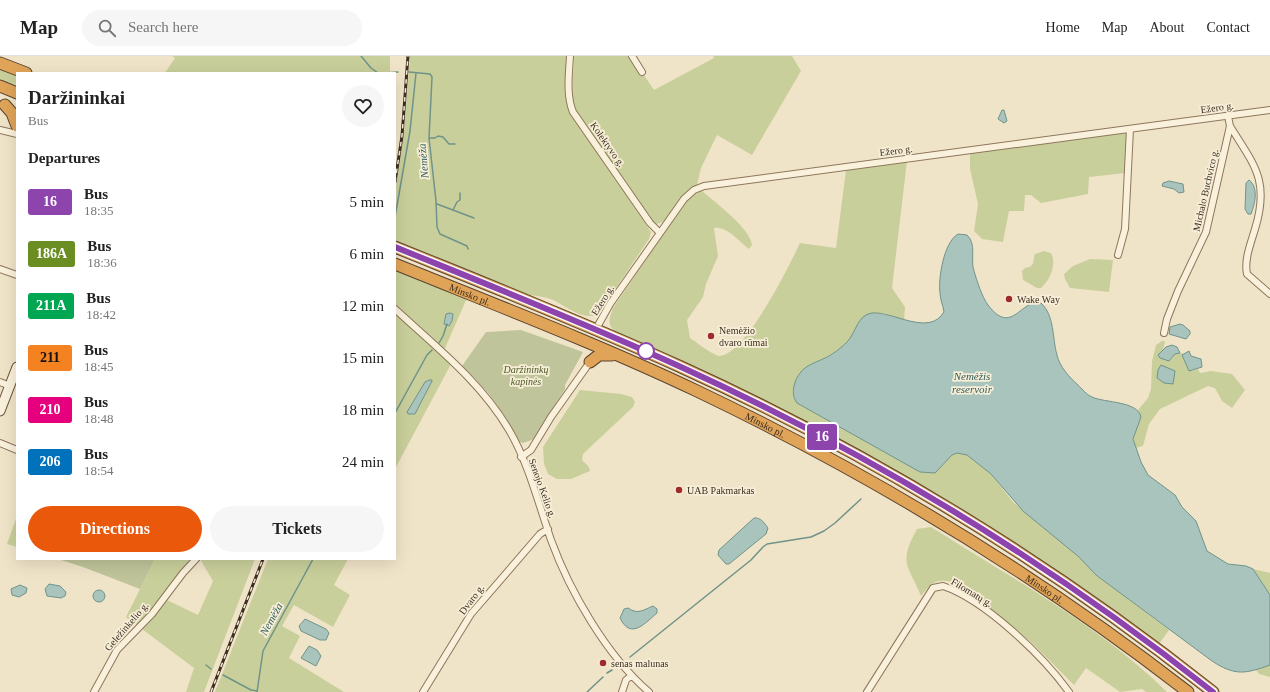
<!DOCTYPE html>
<meta charset="utf-8">
<style>
body{margin:0;font-family:"Times New Roman",serif;background:#f6f6f6;color:#222;height:100vh;display:flex;flex-direction:column;font-size:15px;white-space:nowrap}
*{box-sizing:border-box;margin:0}
p{font-size:13px;color:#767676}
.icon{flex:none;width:22px;height:22px;fill:none;stroke:currentColor;stroke-width:2;stroke-linecap:round;stroke-linejoin:round}
.map{position:relative;flex:1;overflow:hidden}
.sheet{position:absolute;left:16px;top:16px;width:380px;height:488px;display:flex;flex-direction:column;background:#fff;border-radius:0px;box-shadow:0 4px 16px #0002}
.sheet>*{flex:none}
.badge{padding:0 8px;border-radius:3px;font-size:14px;line-height:26px}
.map>.badge{position:absolute;translate:-50% -50%;box-shadow:0 0 0 2px #fff}
h2{padding:0 12px;font-size:15px;line-height:36px}
.round{display:grid;place-items:center;flex:none;width:42px;height:42px;border-radius:21px;background:#f6f6f6}
.overview{display:flex;align-items:center;justify-content:space-between;height:68px;padding:0 12px}
h1{font-size:19px;font-weight:700;line-height:30px}
.cta{display:flex;gap:8px;margin-top:auto;padding:8px 12px}
.cta a{flex:1;height:46px;border-radius:24px;background:#ea580c;color:#fff;font-size:16px;font-weight:700;line-height:46px;text-align:center}
.cta a+a{background:#f6f6f6;color:#222}
ul{padding:0;list-style:none}
li{display:flex;align-items:center;gap:12px;height:52px;padding:0 12px}
li div{flex:1}
li b{display:block;font-size:15px}
li em{font-style:normal}
li .badge{min-width:44px;font-weight:700;text-align:center}
header{display:flex;align-items:center;gap:24px;box-sizing:border-box;height:56px;padding:0 20px;background:#fff;border-bottom:1px solid #e0e0e0}
header strong{font-size:19px}
nav{display:flex;gap:22px;margin-inline-start:auto;font-size:14px}
.search{width:280px;height:36px;background:#f6f6f6;display:flex;align-items:center;gap:10px;box-sizing:border-box;padding:0 14px;border-radius:22px;color:#767676;font-size:15px}
.map>svg:first-child{display:block}
</style>
<header>
<strong>Map</strong>
<div class="search"><svg class="icon" aria-label="search" viewBox="0 0 24 24"><circle cx="10" cy="10" r="6"/><path d="M15 15l6 6"/></svg>Search here</div>
<nav><a>Home</a><a>Map</a><a>About</a><a>Contact</a></nav>
</header>
<div class="map">
<svg width="1270" height="636" viewBox="0 0 1270 636">
<rect width="100%" height="100%" fill="#f0e4c8"/>
<path fill="#c9cf9b" d="M172,0h218v17h-225l10,-15z
M410,0h157l6,60 78,116 -2,7 -50,74c-14,10 -33,-7 -46,-13 -7,-3 -16,-4 -24,-5l-134,-55v-47l9,-60z
M574,0h57l23,34 60,-32 -1,-2h79l9,15 -49,84 -35,-20 -16,33 -4,17 -8,5 -9,8 -15,23 -8,3 -5,-1 -76,-112 -4,-15z
M0,10l17,7v12l-17,-5z
M1127,76l-1,41 -37,4 -1,17 -47,9 -10,-8h-6l-1,16h-15l-6,31 -21,-3 -8,-8 4,-27 -8,-35v-16z
M907,105l-15,127 13,19 -1,14 -20,-8 -24,8c-3,5 -5,10 -7,14 -10,16 -32,25 -48,33l-11,31 3,4 123,69 15,1 17,-18 5,-2 10,2 24,19 22,28 66,55 17,18 73,55 -10,14 -391,-241 -102,-50 -51,-22c-9,-7 -5,-14 -2,-23l75,-110 14,-7c14,12 48,37 50,54l-3,4c-9,-7 -23,-24 -35,-21l4,28 -12,28 -3,13 -16,23 3,18c6,4 23,17 29,18 26,0 70,-90 81,-113l36,5 10,-78z
M1044,195l7,2c6,12 -1,27 -10,35h-4l-14,-8 -1,-9 3,-3c11,-2 7,-6 10,-14z
M1090,203l23,1 -4,32 -39,-4 -5,-9 -1,-5 9,-8z
M395,213l72,29 -25,57 9,9 -56,105z
M1162,285h3l-2,9 -5,5 13,5 4,-6 8,-1 -1,2 9,16 7,-2 2,4 11,-2 21,3 13,16 -13,18 -10,-7 -7,-13 -7,-2 -48,23 -11,15 -6,22 -8,2 -2,-14 7,-21 -2,-3 10,-12 3,-9 1,-28 4,-16z
M580,334l41,4 11,3 3,5 -2,5 -50,47 -1,6 7,7 1,4 -19,8h-14l-9,-5 -4,-10 -1,-17z
M17,460v31l-10,-3z
M931,471c79,50 169,99 236,165h-21l-4,-3 -22,3 -34,-24 -12,17 -43,-43 -79,-60c-18,-4 -20,1 -31,14 -13,-32 -23,-32 -4,-67z
M155,503h37l-25,41 31,15 15,-34 -13,-22h55l-51,133h-18l8,-24 -68,-51z
M268,503h80l-14,26 16,10 -17,32 -39,-22 -12,21 18,10 -11,22 55,34h-129z
M1253,513l17,4v22z
M1270,609v12l-11,-3 -3,-4z"/>
<path fill="#bfc49a" d="M521,274l62,22 -18,33v4l-31,50 -11,4 -3,-1 -31,-48 -27,-28 24,-34z
M58,503h97l-15,30 -57,-22z"/>
<path fill="#a9c4bc" stroke="#6f938a" d="M1002,54h2l3,11 -3,2 -6,-4z
M1249,124c10,8 6,23 2,34h-3l-3,-5 1,-26z
M1169,125l14,3 1,8 -5,1 -5,-4 -12,-3 1,-3z
M958,178l9,1c10,9 3,25 7,36 3,10 8,26 14,34 24,32 33,-7 53,-2 14,13 11,35 16,52 2,11 13,23 21,30 4,4 9,10 14,12 13,6 46,4 49,20l-8,22 8,23 7,13 27,20 7,12 14,14 11,30 21,13 18,2 7,3 17,26v70c-25,9 -35,11 -58,-4l-116,-86 -17,-18 -56,-46 -32,-37 -24,-19 -10,-2 -5,2 -17,18 -15,-1 -123,-69c-7,-9 -3,-23 4,-31 5,-7 16,-10 24,-14 7,-3 16,-10 22,-16 9,-9 10,-27 25,-29 21,-2 57,24 72,-1 -1,-7 -4,-13 -4,-19 -2,-15 4,-51 18,-59z
M450,257l3,1 -1,7 -3,5 -5,-2 2,-10z
M1180,268l3,1 7,6v3l-4,5 -17,-5 1,-7z
M1172,289l5,2 3,6 -5,1 -6,7 -9,-3 -2,-3 8,-8z
M1189,295l2,5 10,3 1,8 -13,4 -7,-16z
M1161,309l14,6 -2,13 -9,-1 -7,-5 1,-8z
M429,324h3v1l-17,33h-7l-1,-2 18,-30z
M754,462c7,-1 11,6 14,10l-2,6 -37,30h-3l-8,-9 1,-5z
M49,528l11,2 6,6 -1,4 -4,2 -14,-2 -2,-7z
M20,529l7,3 -1,5 -7,4 -7,-2 -1,-6z
M93 540a6 6 0 1 1 12 0a6 6 0 1 1-12 0Z
M653,550l4,3v4c-11,9 -26,28 -37,5l4,-9 4,-1c10,7 15,2 25,-2z
M305,563l21,10 3,4 -3,7h-6l-19,-9 -2,-5z
M309,590l8,4 4,6 -5,10 -15,-8z"/>
<g fill="none" stroke-linecap="round" stroke-linejoin="round">
<path stroke="#6f938a" stroke-width="1.5" d="M361,0l10,12 7,5
M409,16l21,2 2,3 -3,61 7,63 1,26 3,7 27,12 1,3
M385,17l13,-1
M429,82h6l3,-2 5,1 6,7h6
M437,148l37,14
M453,154l4,-8 3,-2v-7
M395,161l15,-86 6,-58
M439,287l4,-7 4,-12
M395,357l32,-58 5,-5
M630,601l121,-97 12,-13 4,-3 44,-7 13,-6 11,-8 26,-24
M206,609l5,4
M607,617l5,-3
M223,619l28,15 6,1
M257,636l6,-41 50,-92
M587,636l16,-15"/>
<defs>
<path id="street" d="M570,0c-1,18 -4,39 3,56l77,111 9,9
M632,0l10,16
M1230,70c24,39 40,54 25,103 -4,14 -11,30 -8,45l23,20
M0,74l17,4
M1118,199l7,-26 5,-100
M0,213l17,6
M395,253c40,37 86,73 114,121 19,32 30,75 42,110 19,52 56,116 98,152
M596,273l14,-25 74,-105 10,-9 10,-4 566,-76
M1164,277l3,-14 11,-28 28,-59 24,-106 -2,-10
M0,326l10,4
M0,387l17,7
M521,401l10,-7 20,-33 39,-55
M94,636l23,-42 35,-36 31,-41 13,-14
M423,636l48,-78 69,-80 8,-5
M622,636l4,-12 5,-4
M867,636l66,-104 10,-2c42,14 100,70 126,106"/>
<path id="secondary" d="M0,355l17,-44"/>
<g id="highway">
<path d="M0,7l26,10"/>
<path d="M0,30l17,7"/>
<path d="M5,49l7,8 5,13"/>
<path d="M395,191c96,39 192,77 286,120 189,86 369,196 532,325"/>
<path id="s1" d="M395,208c101,41 203,80 302,127 174,83 339,183 491,301"/>
<path d="M590,306l9,-7h13"/>
</g>
</defs>
<use href="#street" stroke="#8d765c" stroke-width="8"/>
<use href="#secondary" stroke="#6f573f" stroke-width="11"/>
<use href="#highway" stroke="#5b4430" stroke-width="13"/>
<use href="#street" stroke="#faf1dc" stroke-width="6"/>
<use href="#secondary" stroke="#faf1dc" stroke-width="9"/>
<use href="#highway" stroke="#e0a458" stroke-width="11"/>
<defs>
<path id="rail" d="M395,126l7,-46 6,-80
M211,636l52,-133"/>
</defs>
<use href="#rail" stroke="#3d2e20" stroke-width="3"/>
<use href="#rail" stroke="#f7eed8" stroke-width="1.5" stroke-dasharray="4.5" stroke-linecap="butt"/>
</g>
<g fill="none" stroke-linecap="round" stroke-linejoin="round">
<defs>
<path id="line" d="M395,191c96,39 192,77 286,120 189,86 369,196 532,325"/>
</defs>
<use href="#line" stroke="#fff" stroke-width="9"/>
<use href="#line" stroke="#8e44ad" stroke-width="6"/>
</g>
<g fill="#9e2a2b" stroke="#f7eed8" stroke-width="1.5">
<circle cx="1009" cy="243" r="4"/>
<circle cx="711" cy="280" r="4"/>
<circle cx="679" cy="434" r="4"/>
<circle cx="603" cy="607" r="4"/>
</g>
<circle fill="#fff" stroke="#8e44ad" stroke-width="2" cx="646" cy="295" r="8"/>
<g text-anchor="middle" stroke-width="3.5" stroke-linejoin="round" paint-order="stroke">
<g font-size="10" fill="#3d2e20" stroke="#f7eed8">
<text transform="translate(1217 51) rotate(-8)" y="4">Ežero g.</text>
<text transform="translate(608 88) rotate(55)" y="4">Kolektyvo g.</text>
<text transform="translate(896 94) rotate(-7)" y="4">Ežero g.</text>
<text transform="translate(1205 134) rotate(-77)" y="4">Michalo Buchvico g.</text>
<text dy="4" stroke="none"><textPath href="#s1" startOffset="81">Minsko pl.</textPath></text>
<text transform="translate(602 244) rotate(-58)" y="4">Ežero g.</text>
<text dy="4" stroke="none"><textPath href="#s1" startOffset="404">Minsko pl.</textPath></text>
<text transform="translate(543 432) rotate(70)" y="4">Senojo Kelio g.</text>
<text dy="4" stroke="none"><textPath href="#s1" startOffset="728">Minsko pl.</textPath></text>
<text transform="translate(972 536) rotate(31)" y="4">Filomatų g.</text>
<text transform="translate(471 543) rotate(-53)" y="4">Dvaro g.</text>
<text transform="translate(126 570) rotate(-49)" y="4">Geležinkelio g.</text>
</g>
<g font-size="10" fill="#3d2e20" stroke="#f7eed8" text-anchor="start">
<text x="1017" y="247">Wake Way</text>
<text x="719" y="278">Nemėžio<tspan x="719" dy="12">dvaro rūmai</tspan></text>
<text x="687" y="438">UAB Pakmarkas</text>
<text x="611" y="611">senas malunas</text>
</g>
<g font-size="10" font-style="italic" fill="#4d5a26" stroke="#f7eed8">
<text x="526" y="317">Daržininkų<tspan x="526" dy="12">kapinės</tspan></text>
</g>
<g font-size="11" font-style="italic" fill="#2f5d5a" stroke="#f7eed8">
<text transform="translate(423 105) rotate(-95)" y="4">Nemėža</text>
<text x="972" y="324">Nemėžis<tspan x="972" dy="13">reservoir</tspan></text>
<text transform="translate(271 563) rotate(-61)" y="4">Nemėža</text>
</g>
</g>
</svg>
<b class="badge" style="left:822px;top:381px;background:#8e44ad;color:#fff">16</b>
<section class="sheet">
<div class="overview"><div><h1>Daržininkai</h1><p>Bus</p></div><a class="round"><svg class="icon" aria-label="heart" viewBox="0 0 24 24"><path d="M12 20l-8-8c-3-5 5-10 8-4 3-6 11-1 8 4z"/></svg></a></div>
<h2>Departures</h2>
<ul>
<li><span class="badge" style="background:#8e44ad;color:#fff">16</span><div><b>Bus</b><p>18:35</p></div><em>5 min</em></li>
<li><span class="badge" style="background:#6b8e23;color:#fff">186A</span><div><b>Bus</b><p>18:36</p></div><em>6 min</em></li>
<li><span class="badge" style="background:#00a651;color:#fff">211A</span><div><b>Bus</b><p>18:42</p></div><em>12 min</em></li>
<li><span class="badge" style="background:#f58220;color:#111">211</span><div><b>Bus</b><p>18:45</p></div><em>15 min</em></li>
<li><span class="badge" style="background:#e6007e;color:#fff">210</span><div><b>Bus</b><p>18:48</p></div><em>18 min</em></li>
<li><span class="badge" style="background:#0072bc;color:#fff">206</span><div><b>Bus</b><p>18:54</p></div><em>24 min</em></li>
</ul>
<div class="cta"><a>Directions</a><a>Tickets</a></div>
</section>
</div>
